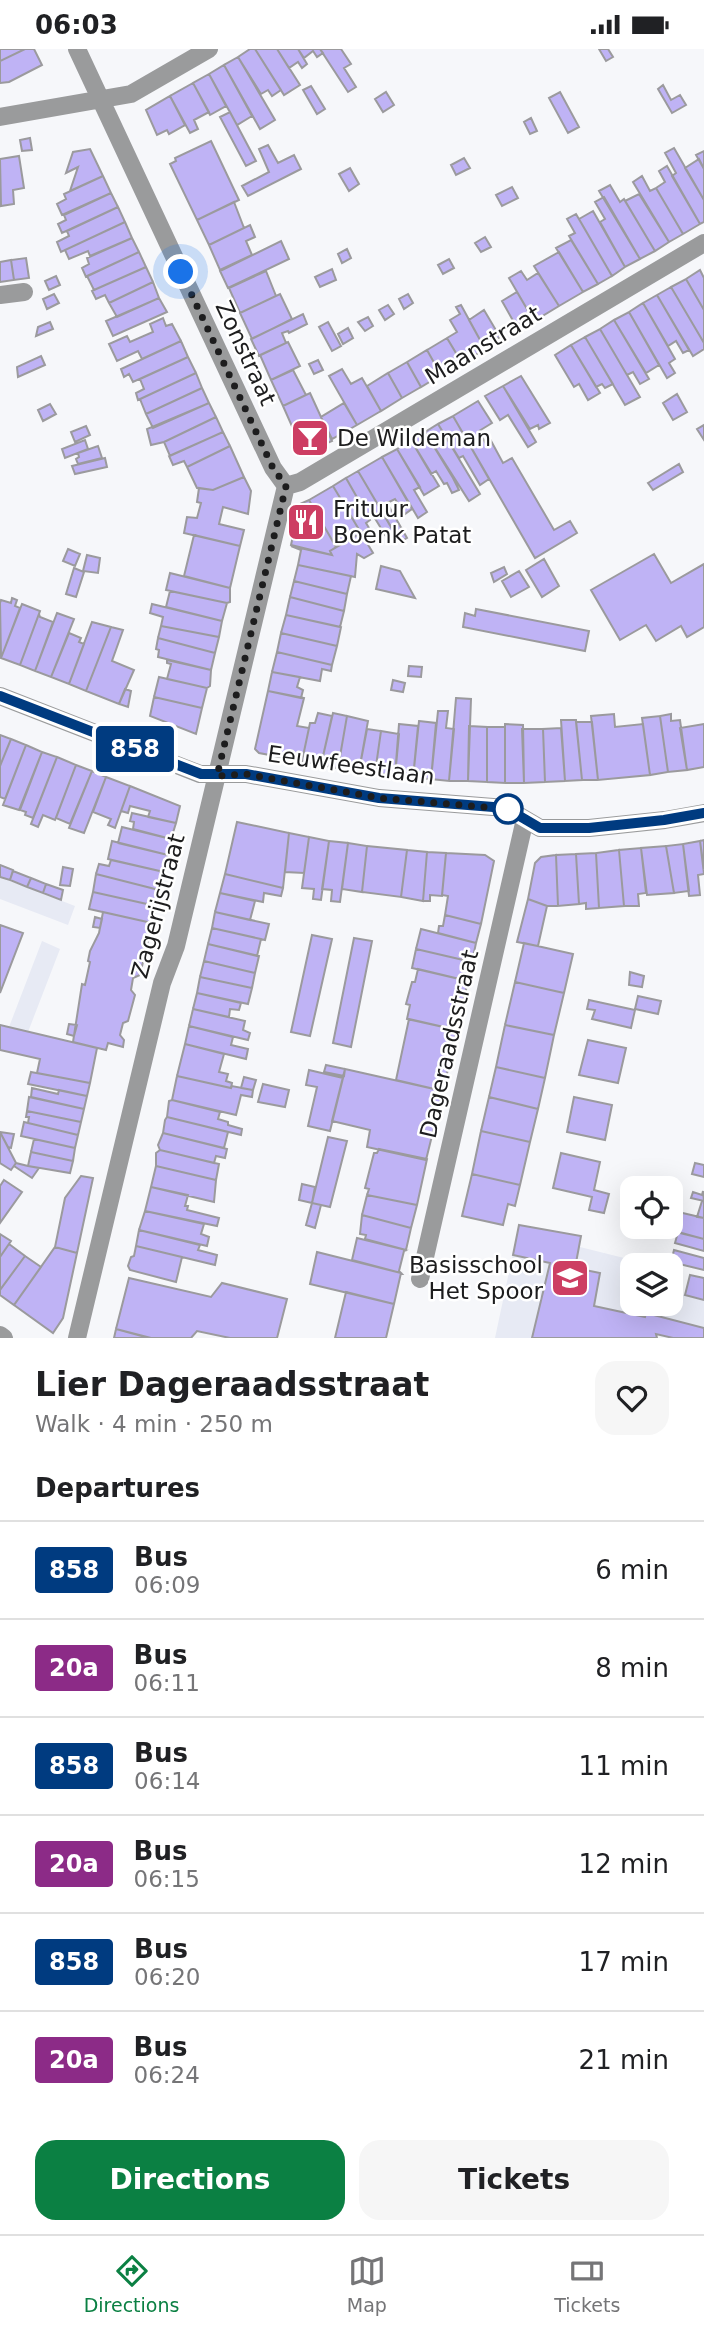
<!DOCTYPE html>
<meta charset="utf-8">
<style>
body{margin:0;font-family:"DejaVu Sans",sans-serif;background:#f6f6f6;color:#202124;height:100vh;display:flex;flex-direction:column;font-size:26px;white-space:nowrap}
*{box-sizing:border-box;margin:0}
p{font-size:23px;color:#757577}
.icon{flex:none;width:38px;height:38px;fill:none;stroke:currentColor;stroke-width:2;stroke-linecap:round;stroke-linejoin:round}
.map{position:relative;height:1289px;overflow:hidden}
.side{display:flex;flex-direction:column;background:#fff;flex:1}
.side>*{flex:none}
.badge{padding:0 14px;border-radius:5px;font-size:24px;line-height:46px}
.fabs{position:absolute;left:620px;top:1127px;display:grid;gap:14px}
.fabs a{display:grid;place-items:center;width:63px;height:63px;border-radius:14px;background:#fff;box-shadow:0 7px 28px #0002;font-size:35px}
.you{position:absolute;width:35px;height:35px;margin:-18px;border:5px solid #fff;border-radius:50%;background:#1a73e8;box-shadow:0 0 0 10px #1a73e833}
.map>.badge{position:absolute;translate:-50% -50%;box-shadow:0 0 0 4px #fff}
h2{padding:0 35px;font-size:26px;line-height:63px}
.round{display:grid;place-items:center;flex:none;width:74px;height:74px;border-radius:21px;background:#f6f6f6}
.head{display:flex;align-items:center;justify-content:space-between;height:119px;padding:0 35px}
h1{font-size:33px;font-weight:700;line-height:52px}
.button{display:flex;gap:14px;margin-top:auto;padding:14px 35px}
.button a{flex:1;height:80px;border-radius:21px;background:#0b8043;color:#fff;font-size:28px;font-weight:700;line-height:80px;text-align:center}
.button a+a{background:#f6f6f6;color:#202124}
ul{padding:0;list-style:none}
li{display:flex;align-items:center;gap:21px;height:98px;padding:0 35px;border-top:2px solid #e0e0e0}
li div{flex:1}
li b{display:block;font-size:26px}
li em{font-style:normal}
li .badge{min-width:77px;font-weight:700;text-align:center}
.status{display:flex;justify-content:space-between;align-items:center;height:49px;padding:0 35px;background:#fff;direction:ltr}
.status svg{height:19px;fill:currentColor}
.tabs{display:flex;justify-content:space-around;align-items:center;height:98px;border-top:2px solid #e0e0e0;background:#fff;font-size:19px;color:#757577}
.tabs a{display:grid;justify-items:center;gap:4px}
.tabs .on{color:#0b8043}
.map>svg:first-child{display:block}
</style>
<div class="status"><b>06:03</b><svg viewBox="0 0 49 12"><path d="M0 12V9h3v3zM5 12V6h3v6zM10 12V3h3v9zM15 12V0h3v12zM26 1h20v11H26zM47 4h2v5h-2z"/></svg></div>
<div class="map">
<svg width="704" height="1289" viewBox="0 0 704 1289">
<rect width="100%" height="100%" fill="#f6f7fa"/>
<path fill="#e7eaf4" d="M0,828l75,29 -7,19 -68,-26z
M42,892l18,8 -32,83 -19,-5z
M519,1176l62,11 -1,11 72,18h-20v39h38v-13l34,9v38h-31l-16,-4v4h-162z"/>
<path fill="#bfb3f5" stroke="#9b9a9d" stroke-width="2" d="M0,0h25l-25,12z
M25,0h9l8,16 -33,17 -9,1v-22z
M250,0h5l26,41 -9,6 -4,-6 -7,4 -23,-37z
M255,0h22l23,36 -16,10z
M277,0h21l9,15 -5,4 -4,-6 -9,6z
M298,0h22l3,4 -6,4 -4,-6 -9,7z
M320,0h21l10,15 -7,4 12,19 -8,5z
M599,0h9l5,8 -7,4z
M238,8l37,63 -15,9 -36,-64z
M224,16l28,51 -15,9 -28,-51z
M209,25l17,32 -16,9 -17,-32z
M193,34l16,29 -15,8 4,9 -8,4 -20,-37z
M663,36l8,15 9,-5 6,10 -14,8 -14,-24z
M311,37l14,23 -8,5 -14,-24z
M386,43l8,13 -11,7 -8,-13z
M560,43l19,35 -11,6 -19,-35z
M170,47l15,29 -16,9 -2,-4 -10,5 -11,-25z
M230,63l26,49 -10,5 -26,-49z
M531,69l6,13 -7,3 -6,-12z
M30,89l2,12 -10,1 -2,-11z
M211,92l28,59 -42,20 -27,-56 6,-3 -1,-3z
M268,96l10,18 16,-8 7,14 -53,27 -6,-10 27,-14 -10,-23z
M674,99l30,52v22l-4,2 -28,-48 4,-3 -11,-20z
M90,100l13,27 -33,15 8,-24 -12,6 7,-21z
M704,102v18l-8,-14z
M19,107l5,32 -11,2 1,14 -13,2 -1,-47z
M464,109l6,10 -14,7 -5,-10z
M699,110l5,10v31l-19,-32z
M667,117l33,58 -17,10 -27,-46 9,-6 -6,-11z
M350,119l9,16 -10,7 -10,-17z
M103,127l8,17 -49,22 -5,-11 9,-5 -2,-5z
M642,127l8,15 6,-3 27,46 -14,8 -36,-60z
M610,136l10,17 4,-3 31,52 -15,8 -41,-68z
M512,138l6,11 -16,8 -6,-11z
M111,144l7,14 -56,26 -4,-9 8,-4 -2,-5z
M639,145l30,48 -14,9 -30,-50z
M604,148l36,62 -15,8 -25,-45 5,-3 -10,-17z
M234,153l10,26 -35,17 -12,-25z
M118,158l7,15 -64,30 -4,-10 12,-6 -2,-5z
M593,162l32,56 -13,9 -33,-57z
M576,165l36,62 -14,8 -29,-48 6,-3 -8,-14z
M125,173l7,16 -42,18 -2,-5 -19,8 -4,-9z
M250,176l5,12 -9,4 6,14 -32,15 -11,-25z
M485,188l6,10 -10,5 -6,-9z
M132,189l7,14 -53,25 -4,-9 7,-4 -2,-6z
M571,191l27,44 -15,8 -27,-44z
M281,192l8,18 -61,29 -8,-17z
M347,200l4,9 -9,5 -4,-9z
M139,203l7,15 -52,23 -7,-14z
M559,203l24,40 -24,14 -25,-40z
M26,209l3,20 -15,2 -3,-20z
M449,210l5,9 -11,6 -5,-9z
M11,211l3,20 -14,2v-20z
M146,218l7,15 -44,21 -4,-8 -9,4 -4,-8 2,-1z
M332,220l4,11 -16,7 -5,-10z
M700,221l4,8v32l-18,-31z
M266,222l10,25 -36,17 -11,-25z
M521,222l6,9 11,-7 21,33 -25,15 -25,-43z
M56,227l4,9 -11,5 -4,-9z
M686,230l18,31v33l-33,-56z
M153,233l6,16 -42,19 -8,-14z
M671,238l33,56v6l-11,7 -36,-61z
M517,243l17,29 -8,4 -2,-3 -8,4 -14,-25z
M54,245l5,9 -12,6 -4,-10z
M280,245l12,25 -40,20 -12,-26z
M408,245l5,9 -9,6 -5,-10z
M657,246l32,55 -6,3 -7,-12 -8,5 -25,-43z
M159,249l8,14 -54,24 -7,-15z
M643,254l32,56 -6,4 6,10 -8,5 -38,-66z
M388,256l6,9 -9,6 -6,-10z
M461,256l24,44 -23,14 -15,-25 10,-6 -7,-12 10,-6 -4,-7z
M484,261l16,27 -8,4 2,4 -9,4 -16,-29z
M629,263l30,53 -13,8 -32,-53z
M303,265l4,10 -18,9 -1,-2 -6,2 4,10 -27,13 -8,-17z
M368,268l5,9 -8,5 -7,-9z
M163,269l3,8 6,-2 9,17 -39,18 -4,-8 -21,10 -8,-17 18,-8 3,6 23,-10 -3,-8z
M614,271l35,59 -9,5 -7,-12 -6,3 -27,-46z
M50,273l3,7 -17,7 2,-9z
M328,273l13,24 -9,5 -13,-24z
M348,279l5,10 -10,6 -5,-10z
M600,280l40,68 -15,8 -40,-68z
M585,288l28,47 -8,4 -3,-4 -6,3 -25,-42z
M447,289l15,25 -21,12 -14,-25z
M181,292l7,16 -55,25 -4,-8 -5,3 -3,-8z
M288,293l12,24 -29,14 -11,-25z
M571,296l29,48 -12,7 -9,-16 -5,3 -19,-32z
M427,301l14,25 -20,12 -14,-25z
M41,307l4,9 -27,12 -1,-10z
M188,308l8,16 -58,27 -2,-7 8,-4 -4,-10z
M318,311l5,10 -9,4 -5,-10z
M407,313l14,25 -19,11 -14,-25z
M342,320l9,15 11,-6 19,33 -24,14 -28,-49z
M293,321l13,25 -23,11 -12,-26z
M196,324l6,15 -56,26 -6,-15z
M388,324l14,25 -21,13 -14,-25z
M521,327l29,47 -11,6 -1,-4 -8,4 -27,-43z
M503,337l33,56 -8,5 -20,-32 -8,5 -15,-24z
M202,339l7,15 -56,25 -7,-14z
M310,344l22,48 -23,10 -7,-2 -19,-43z
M677,345l10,18 -14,8 -10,-17z
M478,352l14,22 -13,8 6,11 5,-3 13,24 9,-5 42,72 16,-9 7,12 -42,25 -82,-142z
M209,354l7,14 -52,25 -13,3 -4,-16z
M344,354l13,22 -25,14 -11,-22z
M50,355l6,10 -13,7 -5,-11z
M453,367l36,63 -9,6 -17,-29 -4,2 -21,-34z
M216,368l7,15 -53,24 -6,-14z
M438,375l42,70 -11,7 -44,-69z
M704,376v15l-7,-11z
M86,377l4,9 -15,7 -4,-10z
M223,383l7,14 -43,21 -3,-6 -11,4 -4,-9z
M425,383l28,46 6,12 -7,3 -5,-10 -3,1 -8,-13 -5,3 -20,-34z
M85,391l3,9 -23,9 -3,-9z
M411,391l28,46 -15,9 -27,-46z
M98,397l4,12 -24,6 -2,-5 3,-2 -1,-4z
M230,397l14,31 -31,13 -16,-2 -10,-21z
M397,400l23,38 -6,3 13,22 -9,6 -36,-61z
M382,408l30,52 -7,5 -10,-15 -8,4 20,35 -7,4 -42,-71z
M105,409l2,9 -32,7 -3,-8z
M679,415l4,8 -30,18 -5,-7z
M358,422l37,63 -8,4 -16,-26 -4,3 -21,-37z
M244,428l7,14 -3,23 -25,-7 -4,17 25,6 -4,16 -56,-13 3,-16 10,1 4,-15 -4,-1 2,-14 14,2z
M346,429l24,42 -4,3 3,5 -8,5 -28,-47z
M333,437l28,47 -25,14 -27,-47z
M309,451l27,47 -6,4 2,4 -41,-10 9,-41z
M361,484l12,20 -9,5 -7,-4 -2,23 -57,-12 3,-15 -10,-4 41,9 -2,-4z
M194,486l46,11 -10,42 -46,-12z
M68,500l12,5 -5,12 -12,-5z
M654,505l17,29 33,-19v63l-17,10 -6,-11 -25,15 -10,-16 -26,15 -29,-50z
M87,506l13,3 -2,15 -15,-2z
M544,510l15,27 -17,11 -16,-27z
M298,516l53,11 -4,18 -53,-13z
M381,517l19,5 15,27 -39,-9z
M504,518l3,7 -13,8 -3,-9z
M74,519l10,4 -8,25 -10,-3z
M519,522l10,16 -18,10 -9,-16z
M170,524l60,15v14l-3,1 -61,-13z
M294,532l53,13 -3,17 -54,-14z
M170,542l57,12 -5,18 -56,-14z
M290,548l54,14 -4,16 -54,-12z
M12,549l5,2 -2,6 5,2 -19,50 -1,-55 1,-3 10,3z
M22,555l18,7 -20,54 -19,-7z
M152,555l70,17 -3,16 -58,-11 2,-9 -13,-4z
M476,560l113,22 -4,20 -122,-24 2,-14 10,3z
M57,564l17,6 -23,58 -16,-6z
M39,565l1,3 13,5 -18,49 -15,-6z
M286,566l55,12 -4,19 -56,-13z
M92,573l19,5 -25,64 -17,-7z
M161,577l58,11 -4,16 -57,-15z
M111,578l12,3 -11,31 22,9 -15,34 -33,-13z
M69,584l12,5 -2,4 5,2 -15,40 -18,-7z
M281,584l56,13 -5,19 -55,-13z
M158,589l57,15 -4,17 -53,-13 1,-7 -3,-1z
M277,603l55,13 -1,6 -9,-2 -2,12 -48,-9z
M167,611l44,10 -1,16 -3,2 -40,-9 4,-15 -4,-1z
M409,617l13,1 -1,10 -13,-1z
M272,623l28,5 -3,10 6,3 -2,8 -33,-7z
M159,628l48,11 -5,20 -48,-11z
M393,631l12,3 -2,9 -12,-2z
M125,640l6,2 -3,16 -9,-3z
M268,642l36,7 -7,28 12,2 -7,33 -43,-8 -4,-4z
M154,648l48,11 -6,26 -46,-18z
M456,649l15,1 -3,82h-19z
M438,662h10l-2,17 8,1 -5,52 -18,-2z
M318,664l14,3 -11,49 -19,-4 8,-38h5z
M333,664l14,3 -9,52 -17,-3z
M614,665l1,13 28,-3 7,51 -52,5 -7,-64z
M671,665v7l9,-1 7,50 -19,2 -8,-56z
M347,667l21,5 -9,50 -21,-3z
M660,667l8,56 -18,3 -8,-57z
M561,671h15l6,60 -17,1z
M419,672l17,2 -5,56 -18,-1z
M576,673h16l6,58h-16z
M399,675l19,2 -5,52 -18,-2z
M505,675l18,1 1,58h-19z
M704,675v43l-17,3 -7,-42z
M469,677l18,1v55l-19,-1z
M487,678h18v56l-18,-1z
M561,679l4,53 -20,1 -2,-53z
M367,680l14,2 -6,42 -16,-2z
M522,680h21l2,53 -21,1z
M381,682l18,3 -4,42 -20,-3z
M0,686l11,4 -11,27z
M11,690l15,6 -21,54 -5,-2v-31z
M26,696l16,7 -23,58 -16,-5z
M42,703l15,5 -24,61 -8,-3 1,-3 -6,-2z
M57,708l19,8 -21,55 -12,-5 -5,12 -7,-3z
M76,716l16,6 -22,53 -14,-6z
M92,722l14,6 -22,56 -15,-5z
M106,728l24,9 -15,42 -7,-3 3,-6 -18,-7z
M130,737l50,20 -4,17 -28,-6 2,-6 -20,-5 -2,7 -7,-2z
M132,764l44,10 -5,16 -38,-10 1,-7 -4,-1z
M237,773l52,11 -6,55 -58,-14z
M122,778l49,12 -3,16 -50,-12z
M289,784l20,4 -5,36 -19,-1z
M309,788l20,4 -8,59 -8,-1 1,-10 -12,-1z
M704,791v29l-4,-28z
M112,792l56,14 -4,17 -56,-13z
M329,792l19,2 -8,59 -9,-1 1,-11 -10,-1z
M700,792l4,33 -6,1 2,20 -11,1 -6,-52z
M348,794l19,3 -5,46 -20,-3z
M683,795l6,47 -15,2 -8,-47z
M367,797l40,4 -6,47 -39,-5z
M666,797l8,47 -27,2 -6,-47z
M641,799l5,45 -8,1 1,12h-15l-5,-56z
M407,801l20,2 -4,49 -22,-4z
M619,801l5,56 -25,2 -3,-55z
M427,803l19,1 -4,43 -12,-1v6h-7z
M446,804l39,2 9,6 -13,63 -36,-9 3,-19 -6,-1z
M596,804l3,55 -13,1v-6l-7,1 -3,-50z
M576,805l3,50 -21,2 -2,-51z
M556,806l2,51h-11l-19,-7 7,-36 6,-6z
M111,811l53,12 -5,18 -63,-16 3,-10 10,2z
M0,816l13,5 -3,10 -10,-3z
M63,818l10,2 -3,17 -10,-1z
M13,822l18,7 -4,9 -17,-7z
M96,825l63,16 -3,16 -63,-14z
M225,825l58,14 -2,8 -17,-3 -1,9 -43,-9z
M31,829l15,6 -3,9 -16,-6z
M46,835l17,6 -2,10 -18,-7z
M93,843l63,14 -4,17 -63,-14z
M220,844l35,8 -5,19 -35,-8z
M528,850l19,7 -9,40 -21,-4z
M103,863l49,11 -12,52 -7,3 -2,12 4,5 -7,26 -5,2 -3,12 4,5 -1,7 -15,-4 -2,7 -33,-8 9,-58 3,1 5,-23 -2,-1 2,-10 9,-18z
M215,863l54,12 -4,16 -53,-12z
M445,866l36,9 -5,19 -38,-10 1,-7h4z
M95,868l7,2 -2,9 -7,-1z
M0,876l23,8 -23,60z
M212,879l49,11 -4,17 -49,-12z
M421,880l55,14 -4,19 -56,-13z
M312,886l20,4 -22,97 -19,-4z
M354,889l18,3 -21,106 -18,-4z
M524,894l49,11 -9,39 -49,-11z
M208,895l51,12 -4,17 -51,-12z
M416,900l56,13 -4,19 -56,-13z
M204,912l51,12 -3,15 -52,-11z
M418,920l50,12 -11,49 -50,-11 3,-14 -4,-1 6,-22h3z
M630,923l14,4 -2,11 -13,-2z
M200,928l52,11 -4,16 -51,-11z
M515,933l49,11 -10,42 -49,-10z
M197,944l44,10 -2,7 -9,-1 -1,8 -36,-8z
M638,947l23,5 -3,13 -23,-5z
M589,951l46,10 -4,18 -39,-9 3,-9 -8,-1z
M193,960l52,12 -2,9 7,3 -2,7 -59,-14z
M409,970l48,11 -14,61 -47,-11z
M69,975l8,1 -3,11 -7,-2z
M0,976l97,23 -7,35 -53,-10 3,-14 -40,-9z
M505,976l49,10 -9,43 -49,-11z
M189,977l44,11 -2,8 17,4 -2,10 -61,-15z
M588,991l38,8 -8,35 -39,-8z
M185,995l39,10 -5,18 9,2 -2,7 6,2 -1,5 -54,-12z
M326,1016l19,4 -1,7 -20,-4z
M496,1018l49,11 -7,31 -49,-12z
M345,1020l98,22 -17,69 -59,-13 3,-17 -38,-9z
M309,1021l34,8 -13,53 -22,-5 9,-39 -11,-2z
M31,1023l59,11 -3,13 -59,-12z
M177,1027l54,12 1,-2 21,4 -1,7 -11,-2 -5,20 -64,-15z
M244,1028l12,3 -3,10 -12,-2z
M263,1035l26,6 -4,17 -27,-5z
M32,1039l26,6 1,-4 28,6 -3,13 -53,-12z
M29,1048l55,12 -3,13 -54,-11z
M489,1048l49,12 -8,33 -49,-11z
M574,1048l38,8 -7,35 -38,-8z
M172,1051l48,12 -2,7 10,3v3l14,4 -1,6 -74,-18 2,-16z
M27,1062l54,11 -3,13 -50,-12 1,-6h-3z
M167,1068l61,15 -4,16 -61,-15 2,-13z
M24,1073l54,13 -3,13 -54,-12z
M481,1082l49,11 -10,43 -48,-11z
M0,1083l14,2 -3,14 -3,-1z
M0,1083l16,31 -5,7 -11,-7z
M163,1084l64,16 -2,9 -9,-2 -2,7 -54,-13 -2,-5z
M328,1088l19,4 -17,66 -18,-4z
M34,1090l41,9 -2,13 -42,-9z
M379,1100l48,10 -10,46 -50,-10 2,-6 -4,-1 9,-35h3z
M160,1101l59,14 -3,16 -60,-14v-13z
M31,1103l42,9 -3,12 -42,-7z
M561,1104l39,9 -6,28 15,4 -5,19 -15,-3 3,-13 -39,-9z
M16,1114l12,3 11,2 -7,10 -18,-12z
M695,1114l9,2v12l-12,-3z
M156,1117l60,14 -2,22 -63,-15z
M472,1125l48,11 -5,21 -7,-2 -5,21 -41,-9z
M81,1127l12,2 -16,75 -22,-6 10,-49z
M4,1131l18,12 -22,31v-37z
M302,1135l13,3 -3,16 -13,-3z
M151,1138l37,8 -3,11h3l-1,4 32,8 -2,8 -72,-15z
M703,1142l1,10 -13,-3 2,-6 9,3z
M367,1146l50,10 -6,23 -49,-13z
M702,1152h2v17l-7,-1z
M312,1154l9,2 -6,23 -9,-3z
M670,1161l34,8v21l-48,-12h14z
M145,1162l59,13 -3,10 8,3 -2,9 -68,-16z
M362,1166l49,13 -5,22 -41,-11 1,-4 -6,-1z
M519,1176l62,11 -6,32 25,5 -6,33 51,11 1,-4 58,15v10h-31l-17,-4 1,4h-125l18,-75 -37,-8z
M139,1181l61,15 -2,5 19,5 -2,10 -79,-19z
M678,1183l26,7v12l-29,-8z
M0,1185l11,7 -11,16z
M357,1189l49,12 -2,1 -5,20 2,2 -49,-13z
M9,1195l16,12 -25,34v-33z
M136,1197l46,11 -6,25 -46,-12 -2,-4 3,-9 3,-1z
M55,1198l22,6 -14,65 -10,15 -39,-28z
M674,1201l30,8v12l-33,-8z
M317,1203l84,21 -7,31 -84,-20z
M25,1207l16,11 -27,38 -14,-10v-5z
M690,1226l14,3v22l-19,-5z
M129,1229l82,19 11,-14 65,16 -10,39h-47l-33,-7 -6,7h-40l-35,-9z
M346,1243l48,12 -8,34h-51z
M116,1280l33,9h-35z"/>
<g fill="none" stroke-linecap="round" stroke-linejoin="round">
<path stroke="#9a9b9c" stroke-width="18" d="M77,0l196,419 13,18
M0,68l131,-23 78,-45
M0,246l24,-3
M286,437l14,-4 404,-239
M0,647l200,78h46l133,24 127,10 34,20h49l76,-8 39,-7
M420,1230l105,-460
M77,1289l85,-355 14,-37 110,-460"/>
<path stroke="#9a9b9c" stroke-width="18" d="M0,1286l4,3"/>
</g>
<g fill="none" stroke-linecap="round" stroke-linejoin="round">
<defs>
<path id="line" d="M0,647l201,78h45l133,24 127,10 34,20h49l75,-8 40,-7"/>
</defs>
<use href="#line" stroke="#fff" stroke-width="16"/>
<use href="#line" stroke="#003b80" stroke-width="10"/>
<path stroke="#1d1d1e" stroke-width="7" stroke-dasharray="0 12.6" d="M181,223l92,196 13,18 -69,290 29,-2 133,24 129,11"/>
</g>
<defs>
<symbol id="bar-square" viewBox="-11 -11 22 22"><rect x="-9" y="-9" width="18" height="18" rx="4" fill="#cd3e63" stroke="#fff"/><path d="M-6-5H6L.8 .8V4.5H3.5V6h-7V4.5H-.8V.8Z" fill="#fff"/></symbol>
<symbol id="restaurant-square" viewBox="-11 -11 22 22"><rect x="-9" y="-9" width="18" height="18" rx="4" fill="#cd3e63" stroke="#fff"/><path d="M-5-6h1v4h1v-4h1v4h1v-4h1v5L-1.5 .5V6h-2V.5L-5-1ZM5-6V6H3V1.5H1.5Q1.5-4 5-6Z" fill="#fff"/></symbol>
<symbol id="school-square" viewBox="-11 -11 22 22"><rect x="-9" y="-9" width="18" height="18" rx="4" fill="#cd3e63" stroke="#fff"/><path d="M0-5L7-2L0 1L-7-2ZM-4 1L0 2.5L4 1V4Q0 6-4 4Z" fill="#fff"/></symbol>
</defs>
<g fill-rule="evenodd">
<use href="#bar-square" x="288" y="367" width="44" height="44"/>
<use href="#restaurant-square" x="284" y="451" width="44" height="44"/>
<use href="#school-square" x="548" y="1207" width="44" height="44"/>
</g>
<circle fill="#fff" stroke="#003b80" stroke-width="3.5" cx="508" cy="760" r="14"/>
<g text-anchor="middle" stroke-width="5" stroke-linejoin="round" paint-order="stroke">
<g font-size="23" fill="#1d1d1e" stroke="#fff">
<text transform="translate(483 296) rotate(-31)" y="8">Maanstraat</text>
<text transform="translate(246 304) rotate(65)" y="8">Zonstraat</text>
<text transform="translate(351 716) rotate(8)" y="8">Eeuwfeestlaan</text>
<text transform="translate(158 857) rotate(-75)" y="8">Zagerijstraat</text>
<text transform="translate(449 995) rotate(-77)" y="8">Dageraadsstraat</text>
</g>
<g font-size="23" fill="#1d1d1e" stroke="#fff" text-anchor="start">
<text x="337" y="397">De Wildeman</text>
<text x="333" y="468">Frituur<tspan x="333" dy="26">Boenk Patat</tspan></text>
<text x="543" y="1224" text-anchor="end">Basisschool<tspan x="543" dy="26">Het Spoor</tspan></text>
</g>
</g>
</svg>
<div class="fabs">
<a><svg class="icon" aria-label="locate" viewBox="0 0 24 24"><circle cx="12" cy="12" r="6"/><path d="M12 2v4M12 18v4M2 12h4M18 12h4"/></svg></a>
<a><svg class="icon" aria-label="layers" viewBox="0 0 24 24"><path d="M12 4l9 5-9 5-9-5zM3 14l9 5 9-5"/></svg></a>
</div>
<div class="you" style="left:181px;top:223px"></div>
<b class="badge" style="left:135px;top:700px;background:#003b80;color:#fff">858</b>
</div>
<section class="side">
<div class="head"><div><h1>Lier Dageraadsstraat</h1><p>Walk · 4 min · 250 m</p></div><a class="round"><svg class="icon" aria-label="heart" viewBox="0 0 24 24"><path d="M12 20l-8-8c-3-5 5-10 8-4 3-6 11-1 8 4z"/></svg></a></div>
<h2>Departures</h2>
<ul>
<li><span class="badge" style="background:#003b80;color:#fff">858</span><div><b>Bus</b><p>06:09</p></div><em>6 min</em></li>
<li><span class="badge" style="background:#8c2b87;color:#fff">20a</span><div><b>Bus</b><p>06:11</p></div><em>8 min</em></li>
<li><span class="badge" style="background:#003b80;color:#fff">858</span><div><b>Bus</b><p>06:14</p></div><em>11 min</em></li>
<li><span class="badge" style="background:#8c2b87;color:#fff">20a</span><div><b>Bus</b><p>06:15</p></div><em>12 min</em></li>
<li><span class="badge" style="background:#003b80;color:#fff">858</span><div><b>Bus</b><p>06:20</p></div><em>17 min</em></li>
<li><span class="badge" style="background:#8c2b87;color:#fff">20a</span><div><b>Bus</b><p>06:24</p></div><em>21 min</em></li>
</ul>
<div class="button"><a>Directions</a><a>Tickets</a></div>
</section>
<nav class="tabs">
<a class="on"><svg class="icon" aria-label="directions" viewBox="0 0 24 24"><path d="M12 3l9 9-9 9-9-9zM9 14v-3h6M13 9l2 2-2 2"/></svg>Directions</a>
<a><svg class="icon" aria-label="map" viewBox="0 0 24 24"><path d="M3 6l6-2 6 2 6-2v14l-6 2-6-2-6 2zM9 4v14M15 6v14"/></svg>Map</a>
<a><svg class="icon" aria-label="tickets" viewBox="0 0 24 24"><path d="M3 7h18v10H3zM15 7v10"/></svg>Tickets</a>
</nav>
